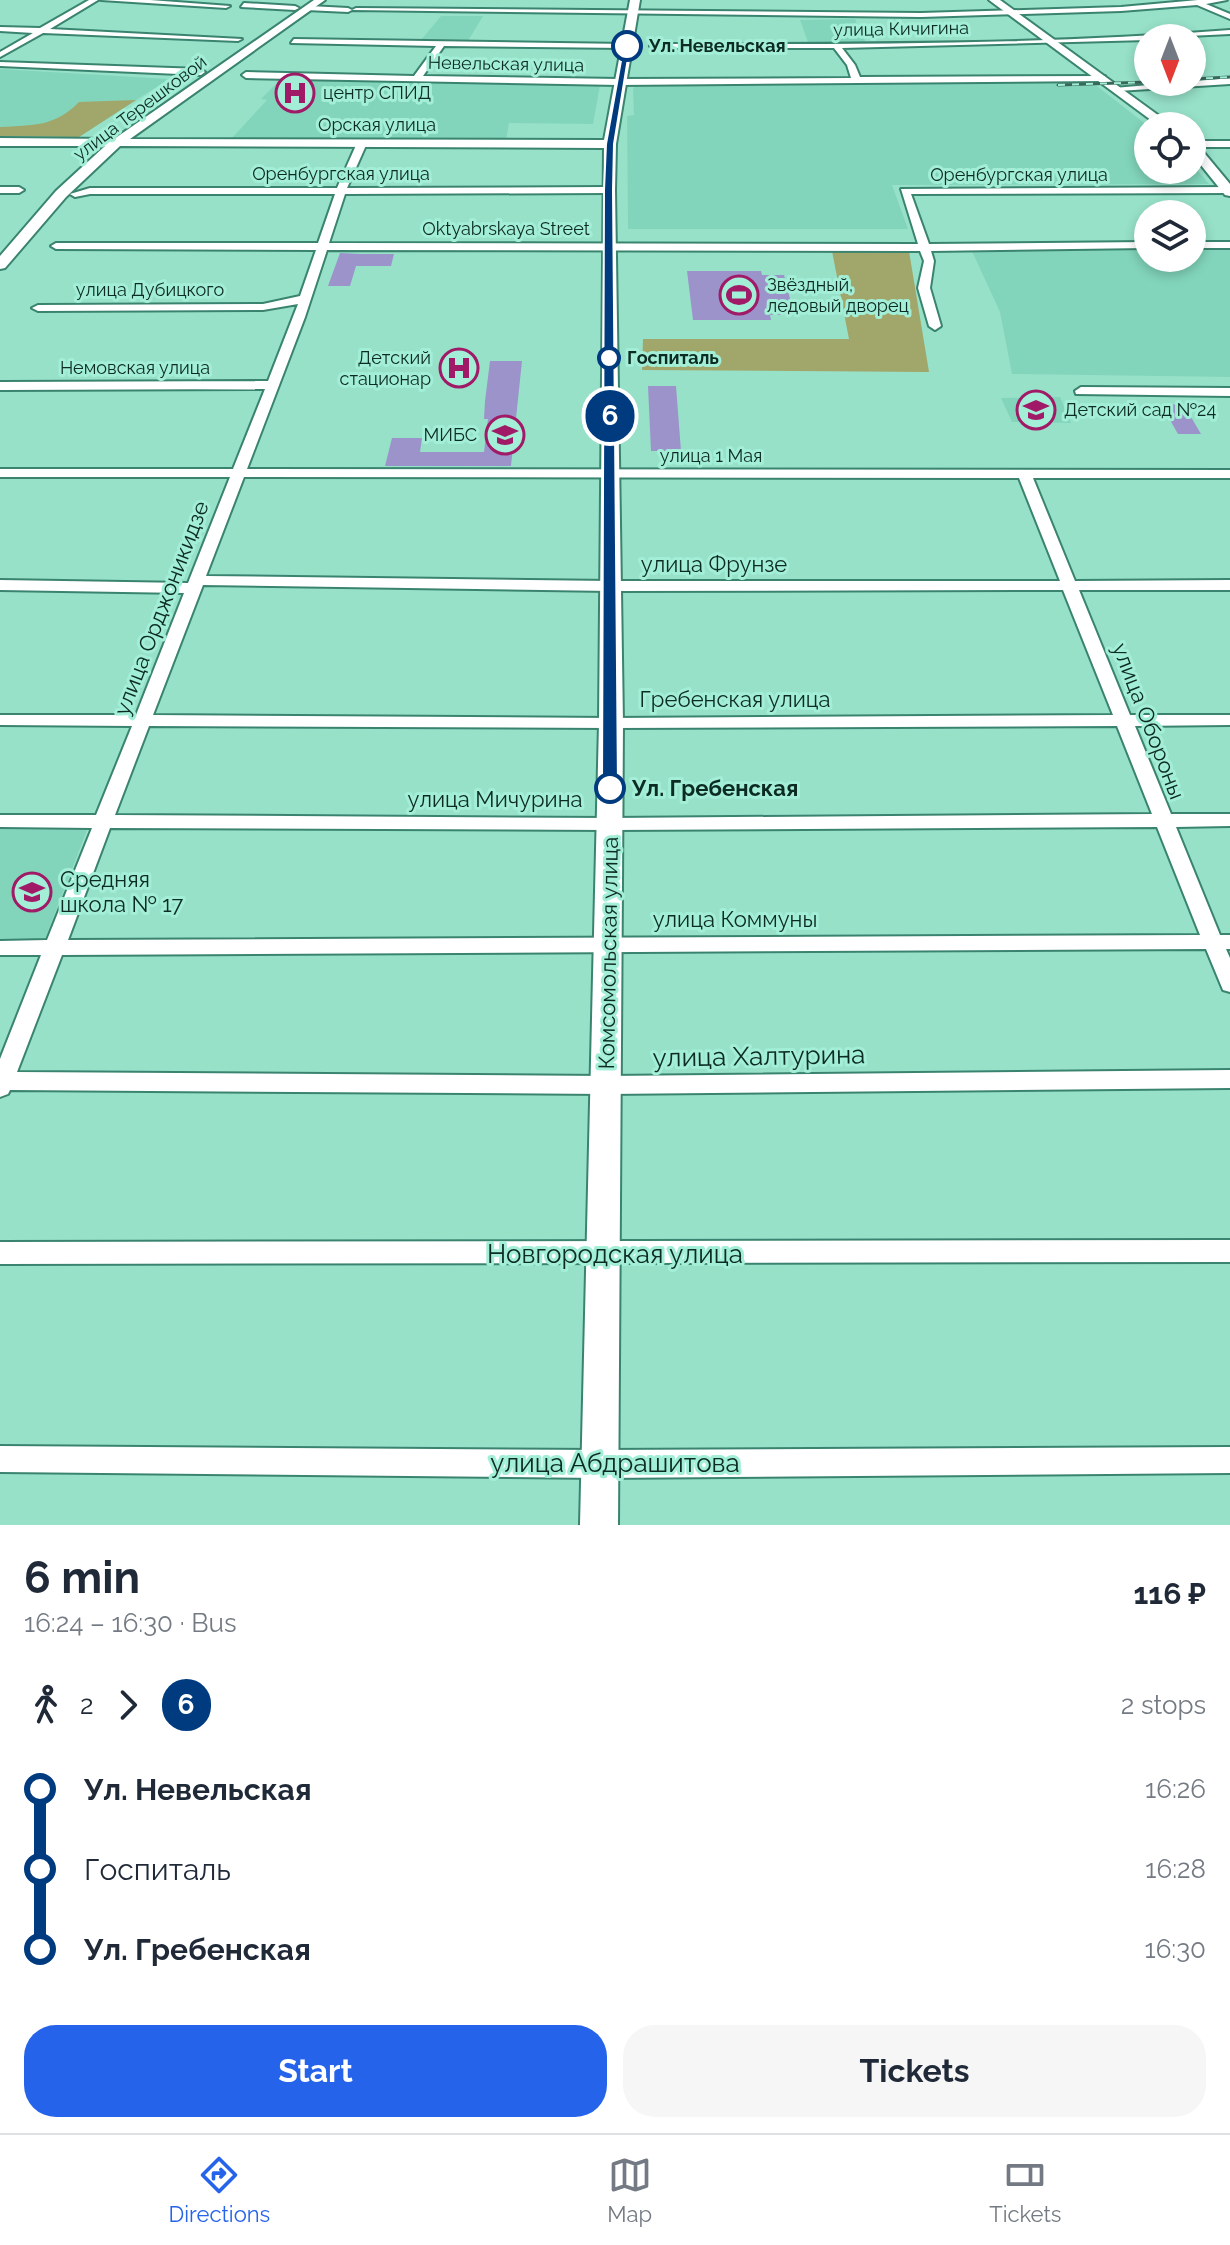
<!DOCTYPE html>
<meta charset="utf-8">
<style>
body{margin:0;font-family:Raleway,sans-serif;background:#f6f6f7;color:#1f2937;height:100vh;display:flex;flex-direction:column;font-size:30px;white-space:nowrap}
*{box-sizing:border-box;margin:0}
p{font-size:26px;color:#747a83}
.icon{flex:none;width:44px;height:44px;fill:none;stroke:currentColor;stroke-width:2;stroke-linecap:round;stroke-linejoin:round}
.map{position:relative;height:1525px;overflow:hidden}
.details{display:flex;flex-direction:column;background:#fff;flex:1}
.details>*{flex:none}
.badge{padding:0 16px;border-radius:26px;font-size:28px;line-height:52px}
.needle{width:52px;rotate:180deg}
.buttons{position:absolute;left:1134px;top:24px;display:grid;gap:16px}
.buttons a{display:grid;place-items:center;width:72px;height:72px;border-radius:50%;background:#fff;box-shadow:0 4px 12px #0003;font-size:40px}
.map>.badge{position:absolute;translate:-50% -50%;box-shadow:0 0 0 4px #fff}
.legs{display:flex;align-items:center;gap:12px;height:88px;padding:0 24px;font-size:26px}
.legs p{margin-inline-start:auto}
.headline{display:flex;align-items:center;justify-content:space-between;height:136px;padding:0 24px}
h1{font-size:44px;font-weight:700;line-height:60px}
.cta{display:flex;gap:16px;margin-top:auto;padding:16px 24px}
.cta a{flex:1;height:92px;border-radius:32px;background:#2563eb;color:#fff;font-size:32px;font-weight:700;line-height:92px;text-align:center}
.cta a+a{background:#f6f6f7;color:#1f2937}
ul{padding:0 24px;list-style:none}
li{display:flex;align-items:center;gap:28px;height:80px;font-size:30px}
li i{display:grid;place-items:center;width:12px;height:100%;margin:0 10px;background:currentColor}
li i::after{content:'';width:20px;height:20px;margin:-10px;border:6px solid;border-radius:50%;background:#fff}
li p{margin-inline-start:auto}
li:first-child i{background:linear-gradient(#0000 50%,currentColor 0)}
li:last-child i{background:linear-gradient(currentColor 50%,#0000 0)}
.tab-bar{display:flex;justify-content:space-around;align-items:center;height:112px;border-top:2px solid #e0e1e3;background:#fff;font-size:22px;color:#747a83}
.tab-bar a{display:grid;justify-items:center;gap:4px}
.tab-bar .selected{color:#2563eb}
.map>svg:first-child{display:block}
</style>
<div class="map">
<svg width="1230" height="1525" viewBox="0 0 1230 1525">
<rect width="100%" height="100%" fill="#97e1c9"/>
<path fill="#82d5bb" d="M441,16h42l-15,25 -47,-1z
M855,19l12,26h-58l-9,-25z
M0,69l169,10 -90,58 -79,-1z
M281,79l319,6 -7,39 -84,-1 -3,17 -275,-1 36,-39 -6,-1z
M1081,81l16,5 51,40v44h44v-6l17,20 -317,1 16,44h-280l-1,-113 7,-1 -1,-26 3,-4z
M971,249h177v9h44v-9h38v128l-218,-3 -12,-62z
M1060,397l11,26 -59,-1 -11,-24z
M89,825l-44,114h-45v-110z"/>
<path fill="#a1a66a" d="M136,100l-57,37 -79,-1v-9c34,-2 54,0 79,-25z
M832,251h77l20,121 -287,-2 1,-31h206z"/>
<path fill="#9c93cb" d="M340,253l21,1h33l-3,12h-35l-6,20h-22z
M687,271h74l1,4h22l10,40h-24l1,5h-78z
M490,361h32l-11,105h-126l7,-28h30l-2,14h64l4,-33h-4l1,-18z
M648,386h28l5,65h-30z
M1161,404l23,1 17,29h-23z"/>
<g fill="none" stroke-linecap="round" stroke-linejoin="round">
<defs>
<path id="minor" d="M89,0h9l-48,29 192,10 -4,2 -195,-8 -43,24v-5l33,-19 -33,-2v-4l40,1z
M101,0h49l80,6 -4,2z
M1198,0h29l-21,4 24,10v5l-33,-14 -76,6 -200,6 -569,-7 4,-2 565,5 200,-6z
M244,3l51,3 4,2 -4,2 -54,-3z
M309,6l39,2 4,2 -4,2 -42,-2z
M1230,30v4l-82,4v2l-306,8 13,17 5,12 245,-1 -3,5 -483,4 -373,-7 -4,-3 4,-3 168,4 22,-30 -145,-3 3,-4 333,5 4,2 -4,2 -183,-2 -21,30 196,3 232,-1 -4,-13 -13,-17h-180l-4,-2 4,-2c192,0 385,1 576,-14z
M0,62l201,7 4,3 -4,3 -201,-9z
M1230,78v6l-112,7 -4,-3z
M362,140l5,3 -20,45 261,-1 5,3 -5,3 -263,1 -16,49 589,1 -17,-55 329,-2v6l-319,1 18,50 219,-2v6l-217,3 3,10 -4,27 11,38 -6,4 -6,-4 -11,-38 6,-27 -4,-10 -593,-1 -22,67 -58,152 983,1v8h-197l42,103 155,-1v10h-151l51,125h100v10l-95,1 36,88h59v12l-54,1 44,108h10v14h-4l4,9v34l-7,-2 -17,-41 -1144,6 -45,117 589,4 624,-6v18l-624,6 -596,-4 -2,4 -8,3v-38l41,-104h-41v-14l47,-1 45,-112 -92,-1v-12h96l36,-89 -132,-1v-10h136l48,-122 -184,-3v-10l188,3 42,-106h-230v-8h233l32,-80 -265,1v-8l268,-1 30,-77 -35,6 -225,1 -6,-3 6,-3 225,-1 37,-8 16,-46 -260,-1 -5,-3 5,-3h262l17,-49h-245l-15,3 -5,-3 20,-6h247l20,-45zM244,477l775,1 41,103h-449l-405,-5zM203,585l408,6 452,-1 50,125 -502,3 -458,-3zM149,726l462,2 506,-2 35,88 -542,4 -495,-3zM1157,827l43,108 -1132,5 42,-112 500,2z
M1192,141h38v6h-38z
M0,187h19l5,3 -5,3h-19z
M1192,242h38v6h-38z
M1081,387l149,1v8l-154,-2 -1,-3z
M1230,1240v22l-1230,2v-22z
M0,1446l600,4 630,-3v26l-630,5 -600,-6z"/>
<path id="major" d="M314,0h11l-195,139 474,1 26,-140h10l-24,144 -1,46 8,533 -5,802h-38l19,-802 5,-575 -484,-2 -54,51 -61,71 -5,1v-13l56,-65 49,-45h-105v-8l114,1z
M989,0h11l173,126h-14z
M1192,142l4,1 34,41v12l-5,-1 -33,-41z"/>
</defs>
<use href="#minor" stroke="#3a846f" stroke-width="4"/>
<use href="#major" stroke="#3a846f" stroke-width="4"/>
<use href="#minor" fill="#fff" fill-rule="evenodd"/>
<use href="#major" fill="#fff" fill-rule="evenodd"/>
<defs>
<path id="rail" d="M1192,79l38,-2
M1058,85l91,-3"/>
</defs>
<use href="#rail" stroke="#396759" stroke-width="3"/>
<use href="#rail" stroke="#a3eed6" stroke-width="2" stroke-dasharray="7" stroke-linecap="butt"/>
</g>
<path fill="#003b80" stroke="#fff" stroke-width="2" d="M624,44l6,2 -16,98 -1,46 5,598 -8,5 -8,-5 2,-598 2,-46z"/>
<defs>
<symbol id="hospital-ring" viewBox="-11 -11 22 22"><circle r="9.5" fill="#a3eed6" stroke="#a01a67" stroke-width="1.5"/><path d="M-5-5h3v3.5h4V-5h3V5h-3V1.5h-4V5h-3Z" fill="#a01a67"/></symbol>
<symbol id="stadium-ring" viewBox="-11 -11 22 22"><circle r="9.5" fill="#a3eed6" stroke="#a01a67" stroke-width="1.5"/><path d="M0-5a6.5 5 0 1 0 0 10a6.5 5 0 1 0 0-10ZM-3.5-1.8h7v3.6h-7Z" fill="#a01a67"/></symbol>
<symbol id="school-ring" viewBox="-11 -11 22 22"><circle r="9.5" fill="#a3eed6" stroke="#a01a67" stroke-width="1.5"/><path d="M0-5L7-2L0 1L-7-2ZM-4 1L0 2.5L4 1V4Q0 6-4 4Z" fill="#a01a67"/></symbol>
<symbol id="university-ring" viewBox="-11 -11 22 22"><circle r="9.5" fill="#a3eed6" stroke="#a01a67" stroke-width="1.5"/><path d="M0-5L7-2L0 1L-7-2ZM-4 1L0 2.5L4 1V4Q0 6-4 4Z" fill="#a01a67"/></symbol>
</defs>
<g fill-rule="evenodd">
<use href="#hospital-ring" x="273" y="71" width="44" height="44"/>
<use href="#stadium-ring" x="717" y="273" width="44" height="44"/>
<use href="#hospital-ring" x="437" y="346" width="44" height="44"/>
<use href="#school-ring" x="1014" y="388" width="44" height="44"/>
<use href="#university-ring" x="483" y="413" width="44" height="44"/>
<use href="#school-ring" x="10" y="870" width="44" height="44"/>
</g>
<g fill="#fff" stroke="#003b80" stroke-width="4">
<circle cx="627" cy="46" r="14"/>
<circle cx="609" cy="358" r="10"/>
<circle cx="610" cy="788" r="14"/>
</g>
<g text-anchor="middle" stroke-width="6" stroke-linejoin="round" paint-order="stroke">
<g font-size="18" fill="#0c2b22" stroke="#a3eed6">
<text transform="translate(901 29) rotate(-1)" y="6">улица Кичигина</text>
<text transform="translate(506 64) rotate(1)" y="6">Невельская улица</text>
<text transform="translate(140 108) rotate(-37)" y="6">улица Терешковой</text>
<text x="377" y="131">Орская улица</text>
<text x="341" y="180">Оренбургская улица</text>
<text x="1019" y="181">Оренбургская улица</text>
<text x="506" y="235">Oktyabrskaya Street</text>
<text x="150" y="296">улица Дубицкого</text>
<text x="135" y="374">Немовская улица</text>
<text x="711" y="462">улица 1 Мая</text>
</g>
<g font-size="18" font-weight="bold" fill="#0c2b22" stroke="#a3eed6" text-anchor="start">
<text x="649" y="52">Ул. Невельская</text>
<text x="627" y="364">Госпиталь</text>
</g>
<g font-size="18" fill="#0c2b22" stroke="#a3eed6" text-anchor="start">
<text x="323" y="99">центр СПИД</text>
<text x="767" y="291">Звёздный,<tspan x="767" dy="21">ледовый дворец</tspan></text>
<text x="431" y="364" text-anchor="end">Детский<tspan x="431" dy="21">стационар</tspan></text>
<text x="1064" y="416">Детский сад №24</text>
<text x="477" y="441" text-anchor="end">МИБС</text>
</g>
<g font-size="22" fill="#0c2b22" stroke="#a3eed6">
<text x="714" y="572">улица Фрунзе</text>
<text transform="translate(161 608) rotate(-69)" y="8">улица Орджоникидзе</text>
<text x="735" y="707">Гребенская улица</text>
<text transform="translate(1149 721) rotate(69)" y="8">улица Обороны</text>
<text x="495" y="807">улица Мичурина</text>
<text x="735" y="927">улица Коммуны</text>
<text transform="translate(608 953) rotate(-89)" y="8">Комсомольская улица</text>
</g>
<g font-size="22" font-weight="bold" fill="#0c2b22" stroke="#a3eed6" text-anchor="start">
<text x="632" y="796">Ул. Гребенская</text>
</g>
<g font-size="22" fill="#0c2b22" stroke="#a3eed6" text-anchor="start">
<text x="60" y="887">Средняя<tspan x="60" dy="25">школа № 17</tspan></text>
</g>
<g font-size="26" fill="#0c2b22" stroke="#a3eed6">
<text transform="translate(759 1056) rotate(-1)" y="9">улица Халтурина</text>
<text x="615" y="1263">Новгородская улица</text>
<text x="615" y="1472">улица Абдрашитова</text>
</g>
</g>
</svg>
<div class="buttons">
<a><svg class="needle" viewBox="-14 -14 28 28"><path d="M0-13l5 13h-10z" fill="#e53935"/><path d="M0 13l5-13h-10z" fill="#747a83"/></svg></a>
<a><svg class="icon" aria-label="locate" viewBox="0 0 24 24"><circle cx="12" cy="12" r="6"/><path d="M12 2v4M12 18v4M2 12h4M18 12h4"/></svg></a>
<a><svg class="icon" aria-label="layers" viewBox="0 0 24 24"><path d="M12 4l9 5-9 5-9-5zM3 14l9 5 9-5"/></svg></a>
</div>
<b class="badge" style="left:610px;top:416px;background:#003b80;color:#fff">6</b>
</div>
<section class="details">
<div class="headline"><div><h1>6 min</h1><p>16:24 – 16:30 · Bus</p></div><b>116 ₽</b></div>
<div class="legs"><svg class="icon" aria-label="walk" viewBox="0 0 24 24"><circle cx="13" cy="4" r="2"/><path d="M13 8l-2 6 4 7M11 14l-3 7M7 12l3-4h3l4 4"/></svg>2<svg class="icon" aria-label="forward" viewBox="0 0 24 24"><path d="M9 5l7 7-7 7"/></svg><b class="badge" style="background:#003b80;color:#fff">6</b><p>2 stops</p></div>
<ul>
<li><i style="color:#003b80"></i><b>Ул. Невельская</b><p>16:26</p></li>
<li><i style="color:#003b80"></i><span>Госпиталь</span><p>16:28</p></li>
<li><i style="color:#003b80"></i><b>Ул. Гребенская</b><p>16:30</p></li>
</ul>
<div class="cta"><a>Start</a><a>Tickets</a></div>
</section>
<nav class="tab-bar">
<a class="selected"><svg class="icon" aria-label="directions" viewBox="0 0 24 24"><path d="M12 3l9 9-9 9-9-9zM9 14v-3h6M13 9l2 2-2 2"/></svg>Directions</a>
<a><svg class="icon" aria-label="map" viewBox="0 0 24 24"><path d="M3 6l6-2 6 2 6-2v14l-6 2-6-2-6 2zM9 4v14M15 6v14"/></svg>Map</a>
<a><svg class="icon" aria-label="tickets" viewBox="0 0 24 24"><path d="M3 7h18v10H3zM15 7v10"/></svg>Tickets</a>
</nav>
